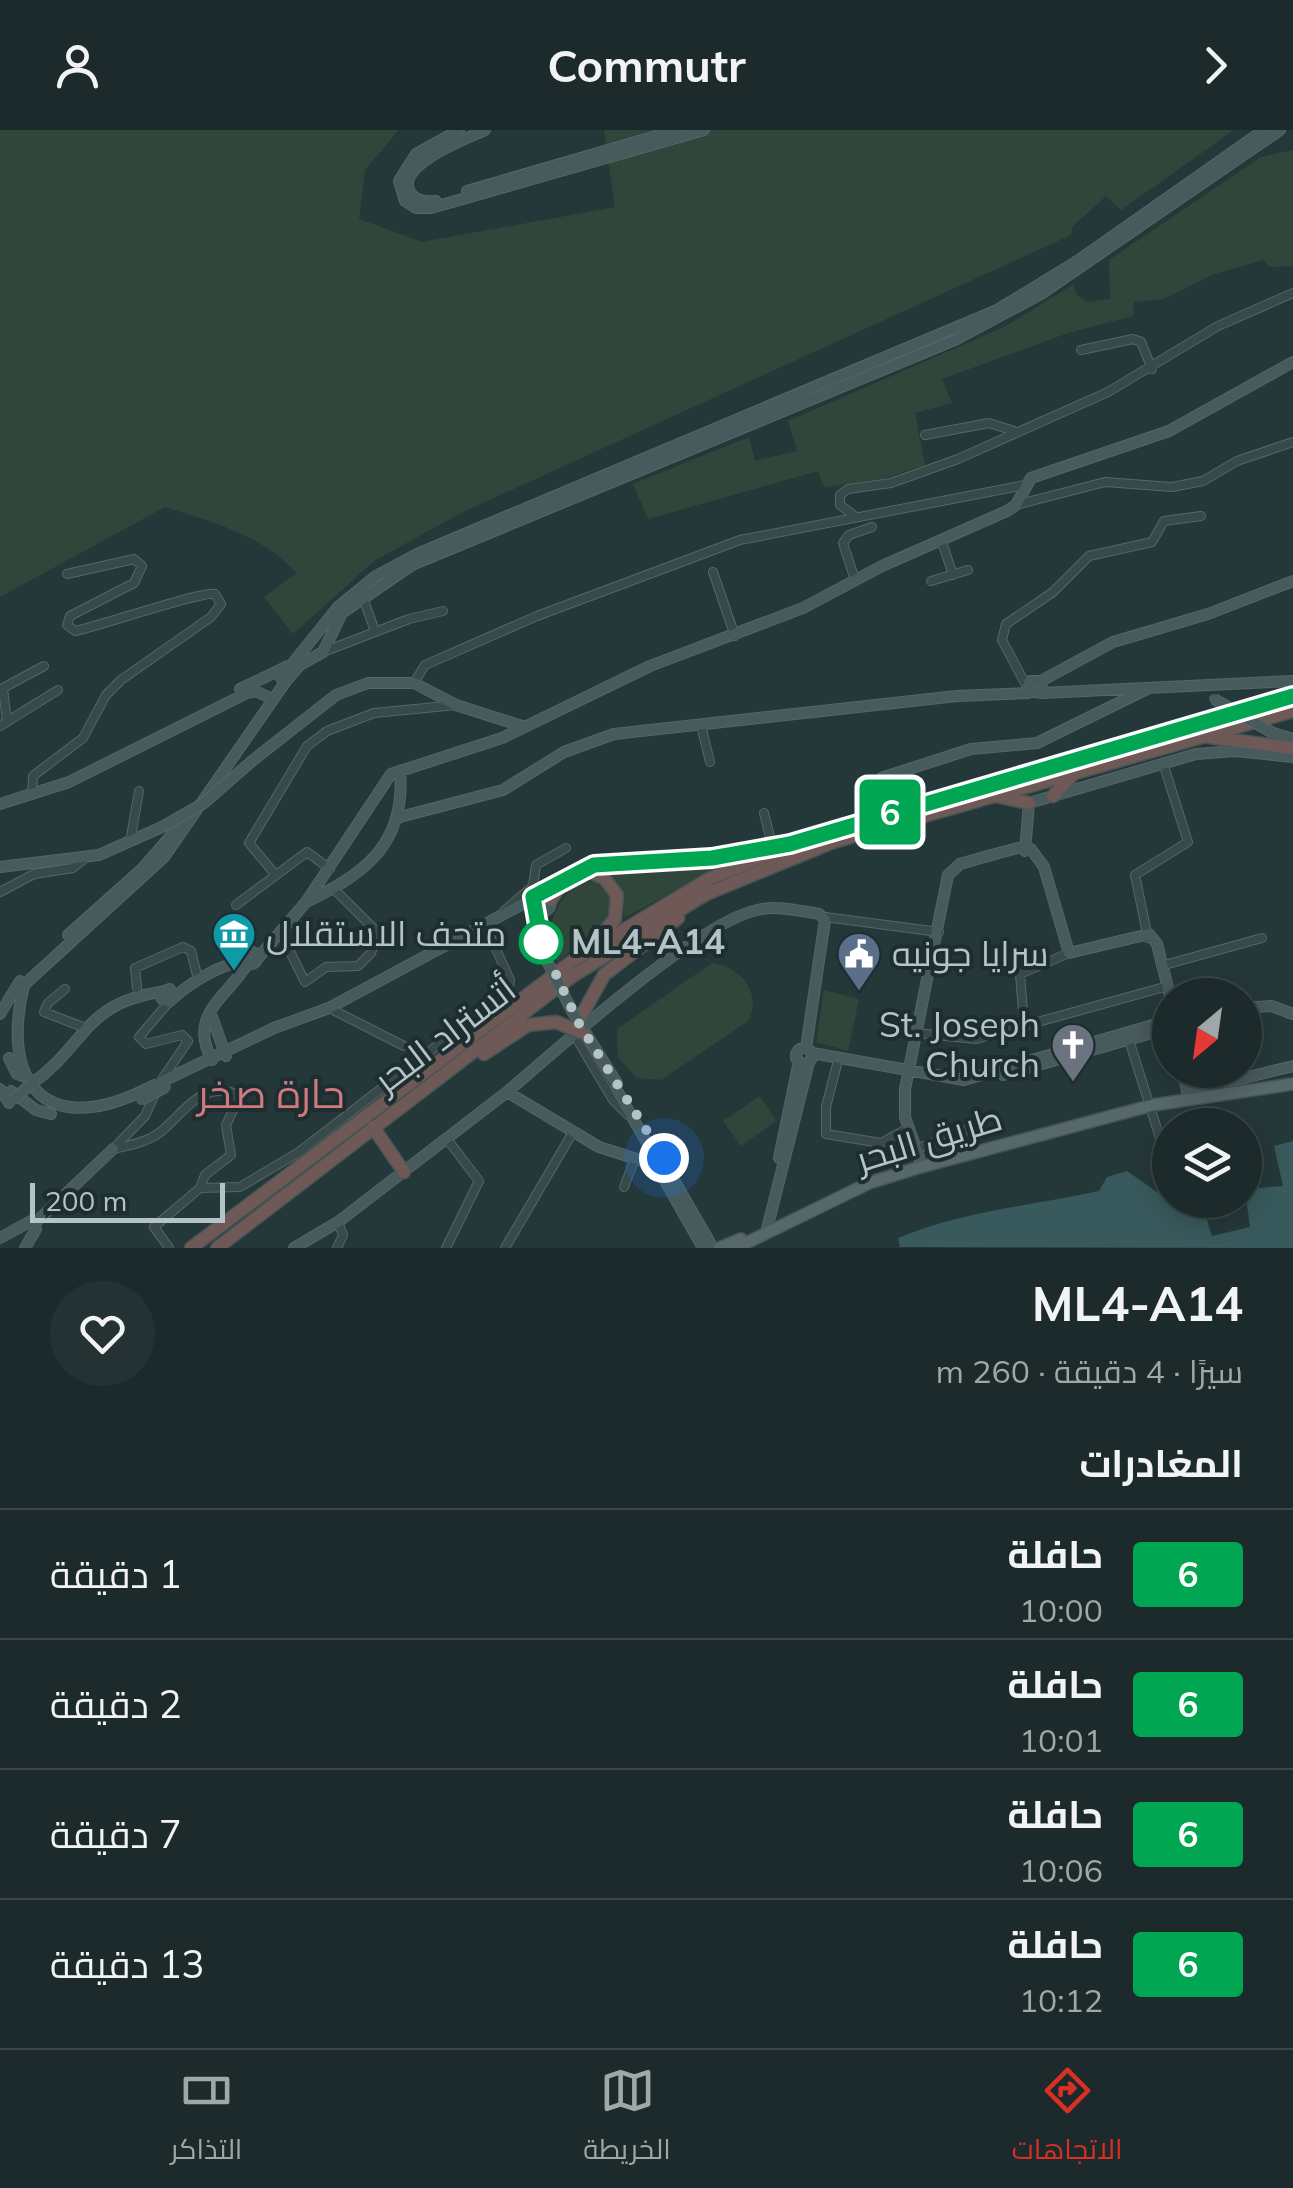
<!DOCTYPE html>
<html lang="ar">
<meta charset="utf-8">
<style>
body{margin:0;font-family:Mulish,Cairo,sans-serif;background:#253233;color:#f1f3f6;direction:rtl;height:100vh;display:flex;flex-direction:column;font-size:38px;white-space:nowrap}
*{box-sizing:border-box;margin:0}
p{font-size:32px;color:#a0a7a9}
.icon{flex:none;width:55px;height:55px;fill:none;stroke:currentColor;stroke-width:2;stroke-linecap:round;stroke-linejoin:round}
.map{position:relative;height:1118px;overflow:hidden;direction:ltr}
.details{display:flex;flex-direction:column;background:#1c2a2b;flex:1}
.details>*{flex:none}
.badge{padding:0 20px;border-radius:8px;font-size:35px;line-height:65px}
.needle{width:65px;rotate:209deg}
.controls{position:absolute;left:1152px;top:848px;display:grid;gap:20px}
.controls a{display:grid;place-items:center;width:110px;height:110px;border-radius:50%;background:#1c2a2b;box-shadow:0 5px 25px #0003,0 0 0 2px #3a4647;font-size:50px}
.scale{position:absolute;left:30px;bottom:25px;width:195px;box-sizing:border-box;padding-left:10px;border:5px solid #b4c4c6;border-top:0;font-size:28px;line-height:35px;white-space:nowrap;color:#b4c4c6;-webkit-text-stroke:8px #1e2d2f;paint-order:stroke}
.you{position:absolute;width:50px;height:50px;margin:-25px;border:8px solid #fff;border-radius:50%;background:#1a73e8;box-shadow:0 0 0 15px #1a73e833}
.map>.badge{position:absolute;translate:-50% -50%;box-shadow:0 0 0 5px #fff}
h2{padding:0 50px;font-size:38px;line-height:90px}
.round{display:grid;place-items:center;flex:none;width:105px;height:105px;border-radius:52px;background:#253233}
.overview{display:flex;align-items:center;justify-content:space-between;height:170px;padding:0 50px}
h1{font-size:48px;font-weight:700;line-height:75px}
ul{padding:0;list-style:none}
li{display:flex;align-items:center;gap:30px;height:130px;padding:0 50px;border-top:2px solid #3a4647}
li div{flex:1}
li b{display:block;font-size:38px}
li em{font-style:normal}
li .badge{min-width:110px;font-weight:700;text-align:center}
header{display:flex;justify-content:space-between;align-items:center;height:130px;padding:0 50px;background:#1c2a2b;font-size:45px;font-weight:700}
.tab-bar{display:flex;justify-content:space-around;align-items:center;height:140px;border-top:2px solid #3a4647;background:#1c2a2b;font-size:28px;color:#a0a7a9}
.tab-bar a{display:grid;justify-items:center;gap:5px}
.tab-bar .on{color:#d93025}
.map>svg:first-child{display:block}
</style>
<header><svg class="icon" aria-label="forward" viewBox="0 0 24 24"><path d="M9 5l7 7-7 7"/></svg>Commutr<svg class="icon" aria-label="person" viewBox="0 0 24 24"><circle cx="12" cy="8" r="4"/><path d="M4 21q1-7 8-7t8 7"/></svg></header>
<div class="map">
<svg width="1293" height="1118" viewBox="0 0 1293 1118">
<rect width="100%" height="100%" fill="#253839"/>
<path fill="#31463a" d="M0,0h399l-34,40 -6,49 63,23 193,-35 -11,-77h630l-113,80 -15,-14 -34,31 -1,8 -608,277 -89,49 -81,73 -29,-37 33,-24c-37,-39 -82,-50 -132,-66l-165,90z
M1293,20v116l-23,1 -7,-7 -49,14 -50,25 -30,3 -1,14 -65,17 -126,46 10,24 -37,10 10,52 -39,13 -62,9 -6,-16 -170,48 -15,-35 116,-47 6,24 42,-10 -9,-30 216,-94 70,-43 2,10 11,8 23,-3 -1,-39 152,-103z
M727,733l-103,55 -1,-26 -20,-23z
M594,751l16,13 3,18 -12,15 -44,35c-16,-29 -2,-56 18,-79z
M712,833c28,3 51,30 36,58l-87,59 -24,-2 -19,-20 -1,-29z
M824,860l35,9 -11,52 -32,-9z
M760,966l16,25 -35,25 -18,-25z"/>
<path fill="#385a5d" d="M1293,1011v107l-393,-1 -2,-9c66,-27 131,-32 201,-47l8,-14 20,-6 30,21 13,4v4l32,5 10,31 38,-9 -5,-38 38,-3 -9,-40z"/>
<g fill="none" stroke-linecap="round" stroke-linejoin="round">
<defs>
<path id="street" d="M1081,220l52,-11 8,3 11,27
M925,305l64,-12 25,8
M1016,375l89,-23 67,5 31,-6 34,-20 56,-19
M856,387l-16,-12v-10l8,-6 43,-6 67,-24 150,-67 110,-66 75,-33
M942,412l11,33
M713,442l22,64
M855,450l-12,-37 6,-8 23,-8
M931,451l37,-11
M362,465l13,36
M323,522l86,-33 34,-8
M414,553l11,-18 112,-49 203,-76 285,-55
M1026,555l-24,-45 4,-16 47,-32 36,-36 63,-14 12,-21 37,-5
M7,592l-4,-34 41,-22
M701,595l9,37
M0,596l58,-36
M32,665l1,-19 50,-38 23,-43 15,-15 90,-63 10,-13 -6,-10c-14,-3 -115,32 -140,37l-8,-6 3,-9 64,-33 8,-17 -8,-7 -67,15
M764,683l8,32
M130,712l9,-51
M274,743l-25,-30 58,-97 20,-15 47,-18 82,-8
M0,762l34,-18 39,-6 11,-9
M236,775l71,-53 23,17
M504,781l29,-25 3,-21 30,-17
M825,787l114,15
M280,801l25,51 21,-15 32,-1 13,-13 7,-20 -44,-44
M1148,808l-13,-63 53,-33 -25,-79
M1161,836l101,-28
M137,858l-2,-20 48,-21 8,4 6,24
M65,859l-17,14 -4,9 39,15
M329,878l75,38
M1024,894l-4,-50 49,-21
M916,903l60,6 192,-53
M575,906l38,64 15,15
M1129,910l41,130
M837,934l-11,43v27l55,9 27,-15
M161,951l27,-40 -6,-6 -36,9 -7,-7 30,-35
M116,1016l29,-30 10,-22
M919,1018l63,-24
M113,1019c15,-3 34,-7 46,-16 23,-17 39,-51 75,-40v15l-8,17 5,30 -26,20 -5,13 -46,39 15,21
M624,1057l10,-26
M200,1058l40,-1 59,-35 209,-161 2,-11 -25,-55
M337,1118l6,-13 -5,-13
M446,1118l33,-67 -32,-42
M505,1118l68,-116"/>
<path id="secondary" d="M459,0l-43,24 -17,27 6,20 11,7h15l273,-78
M467,61l210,-61
M436,71c-11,1 -21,1 -27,-11 -11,-26 57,-51 76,-60
M281,548l57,-71 38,-31 41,-22 580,-244 79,-48 188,-132
M1041,551l1,12 -16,-2 4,-10h11l72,-39 95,-28 85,-33
M240,559l48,-23
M1042,563l251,-12
M1273,603l20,6
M252,631l84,-66 32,-12h46l42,22 69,22
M0,674l69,-22 178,-89 9,-2 12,6
M882,684l-6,-26 5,-10 90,-29 66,-6 110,-54
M400,687l103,-27 61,-38 50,-18 343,-38 71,-3
M1025,721l4,-48 167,-49 39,-3 58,6
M0,737l99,-12 63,-28
M531 772a10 10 0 1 1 20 0a10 10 0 1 1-20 0Z
M308,771c60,-28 98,-60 92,-130
M535,780l11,49
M68,805l75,-67 38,-44
M245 828a6 6 0 1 1 12 0a6 6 0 1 1-12 0Z
M258,828l48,-56 85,-128 111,-36 148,-72 153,-58 79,-42 125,-55 9,-6 15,-27 138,-47 124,-69
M173,868l-3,-9 -9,3 1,7 7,3c19,-18 50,-38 77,-41
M1245,878l26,-2 22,8
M0,884l20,-33
M212,887l14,39
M796 926a8 8 0 1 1 16 0a8 8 0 1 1-16 0Z
M812,923l152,27 206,-60
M9,928l8,16 18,7
M212,930c-25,-46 16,-63 36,-97
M1183,940l5,27
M1003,945l167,-47
M163,951l111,-53 55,-20 203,-109
M31,954c55,-38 52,-81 130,-92
M0,959l9,14
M616,959l34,59 -3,13 13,3 2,-14 -12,-2
M11,961l25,19 15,4
M507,962c52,-44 190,-169 250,-182 20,-5 43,1 62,4l6,6 -19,128
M1187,962l106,-26
M138,963c-92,42 -138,-9 -114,-108l140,-128 122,-176 14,-16 23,-13 19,-39 70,-48 543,-225 86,-46 239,-164
M779,1028l20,-97
M663,1031l50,87
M656,1035l47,83
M922,1036l-17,-49v-28l43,-214 12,-11 17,-5 48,-13 6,3 13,18 25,86 80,-19 8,10 13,52
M35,1093l78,-74
M767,1099l42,-167
M0,1108l31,-17 5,8 -11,19
M294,1118l44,-26 169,-130 92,55 50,16"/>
<path id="primary" d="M719,1118l22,-9
M736,1118l133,-65 48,-15 236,-63 140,-21"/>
<path id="highway" d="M1209,607l84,11
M996,666l33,7
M1053,666l21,-23
M583,739l21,9 13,17 -2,24 -12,14
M541,762c62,-50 150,-22 222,-45
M551,770l13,-20
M578,892l26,-47 74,-57
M484,924l44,-29
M373,997l31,45
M191,1118l383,-288 135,-81 124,-50 460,-133
M217,1118l354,-271 135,-83 127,-52 460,-131"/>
</defs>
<use href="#street" stroke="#576668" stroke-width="10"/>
<use href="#secondary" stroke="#576668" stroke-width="12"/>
<use href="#primary" stroke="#455456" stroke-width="14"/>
<use href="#highway" stroke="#445355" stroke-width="15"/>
<use href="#street" stroke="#38494a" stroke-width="8"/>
<use href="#secondary" stroke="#475a5c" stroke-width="10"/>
<use href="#primary" stroke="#57686a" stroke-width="11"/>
<use href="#highway" stroke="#6f5956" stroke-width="12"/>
<defs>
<path id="secondary-bridge" d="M1214,569l59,34
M162,697l42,-24 48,-42
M546,829l26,52 46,74
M138,963l19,-9
M13,970l18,-16
M141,970l25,-13"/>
<path id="highway-bridge" d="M528,895l28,-3 27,11"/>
</defs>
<use href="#secondary-bridge" stroke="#576668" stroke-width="12" stroke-linecap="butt"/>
<use href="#highway-bridge" stroke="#445355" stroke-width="15" stroke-linecap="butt"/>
<use href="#secondary-bridge" stroke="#475a5c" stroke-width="10"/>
<use href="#highway-bridge" stroke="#6f5956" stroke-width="12"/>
</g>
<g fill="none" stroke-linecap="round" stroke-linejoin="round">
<defs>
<path id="line" d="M541,812l-8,-45 61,-32 118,-7 78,-14 503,-148"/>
</defs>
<use href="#line" stroke="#fff" stroke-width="22"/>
<use href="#line" stroke="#00a651" stroke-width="15"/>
<path stroke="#b4c4c6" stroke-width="10" stroke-dasharray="0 18" d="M541,812l37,80 86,136"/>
</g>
<defs>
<symbol id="museum-pin" viewBox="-11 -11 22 30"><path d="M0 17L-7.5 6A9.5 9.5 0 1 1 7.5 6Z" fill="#0f9aa8" stroke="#1e2d2f"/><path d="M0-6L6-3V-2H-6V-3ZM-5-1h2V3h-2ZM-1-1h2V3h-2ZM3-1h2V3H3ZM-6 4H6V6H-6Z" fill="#fff"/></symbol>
<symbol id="civic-pin" viewBox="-11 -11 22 30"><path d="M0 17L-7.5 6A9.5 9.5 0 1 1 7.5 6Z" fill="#5c6f8a" stroke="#1e2d2f"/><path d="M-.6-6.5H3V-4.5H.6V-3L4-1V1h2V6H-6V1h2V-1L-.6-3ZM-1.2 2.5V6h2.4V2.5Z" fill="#fff"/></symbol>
<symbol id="church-pin" viewBox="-11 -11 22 30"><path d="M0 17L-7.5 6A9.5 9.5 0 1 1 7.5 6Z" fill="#6b7280" stroke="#1e2d2f"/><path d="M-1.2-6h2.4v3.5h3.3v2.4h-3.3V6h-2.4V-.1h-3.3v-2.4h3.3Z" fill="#fff"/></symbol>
</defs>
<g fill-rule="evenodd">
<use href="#museum-pin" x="209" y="779" width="50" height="68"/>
<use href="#civic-pin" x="834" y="799" width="50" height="68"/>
<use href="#church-pin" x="1048" y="890" width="50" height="68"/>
</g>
<circle fill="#fff" stroke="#00a651" stroke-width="5" cx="541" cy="812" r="20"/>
<g text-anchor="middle" stroke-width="8" stroke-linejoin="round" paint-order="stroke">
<g font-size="35" fill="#b4c4c6" stroke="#1e2d2f" text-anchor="start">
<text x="266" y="816">متحف الاستقلال</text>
<text x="892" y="836">سرايا جونيه</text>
<text x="1040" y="907" text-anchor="end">St. Joseph<tspan x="1040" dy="40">Church</tspan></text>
</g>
<g font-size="35" font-weight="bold" fill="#b4c4c6" stroke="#1e2d2f" text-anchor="start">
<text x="571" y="824">ML4-A14</text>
</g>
<g font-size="35" fill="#b4c4c6" stroke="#1e2d2f">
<text transform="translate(445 905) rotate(-37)" y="12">أتستراد البحر</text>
<text transform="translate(929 1009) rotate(-17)" y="12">طريق البحر</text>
</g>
<g font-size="40" fill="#cf7a80" stroke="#1e2d2f">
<text x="271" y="978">حارة صخر</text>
</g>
</g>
</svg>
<div class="controls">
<a><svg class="needle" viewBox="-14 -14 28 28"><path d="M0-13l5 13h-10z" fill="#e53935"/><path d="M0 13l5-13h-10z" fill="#a0a7a9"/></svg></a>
<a><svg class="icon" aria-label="layers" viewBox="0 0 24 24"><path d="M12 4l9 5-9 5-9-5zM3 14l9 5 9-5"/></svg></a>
</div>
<div class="scale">200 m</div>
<div class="you" style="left:664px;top:1028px"></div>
<b class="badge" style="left:890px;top:682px;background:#00a651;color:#fff">6</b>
</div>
<section class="details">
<div class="overview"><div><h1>ML4-A14</h1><p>سيرًا · 4 دقيقة · 260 m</p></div><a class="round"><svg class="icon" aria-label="heart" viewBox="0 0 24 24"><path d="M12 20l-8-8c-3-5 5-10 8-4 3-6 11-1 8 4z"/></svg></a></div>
<h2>المغادرات</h2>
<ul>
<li><span class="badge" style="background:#00a651;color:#fff">6</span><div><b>حافلة</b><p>10:00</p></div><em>1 دقيقة</em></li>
<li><span class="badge" style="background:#00a651;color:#fff">6</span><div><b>حافلة</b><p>10:01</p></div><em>2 دقيقة</em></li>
<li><span class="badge" style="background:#00a651;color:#fff">6</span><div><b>حافلة</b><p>10:06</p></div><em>7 دقيقة</em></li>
<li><span class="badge" style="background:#00a651;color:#fff">6</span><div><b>حافلة</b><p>10:12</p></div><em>13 دقيقة</em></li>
</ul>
</section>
<nav class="tab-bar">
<a class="on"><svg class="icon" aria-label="directions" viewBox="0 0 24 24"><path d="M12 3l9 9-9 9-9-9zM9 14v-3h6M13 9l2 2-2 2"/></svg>الاتجاهات</a>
<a><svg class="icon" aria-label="map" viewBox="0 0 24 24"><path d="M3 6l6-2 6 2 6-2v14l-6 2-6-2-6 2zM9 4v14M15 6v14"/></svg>الخريطة</a>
<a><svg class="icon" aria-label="tickets" viewBox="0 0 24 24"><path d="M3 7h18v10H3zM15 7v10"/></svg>التذاكر</a>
</nav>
